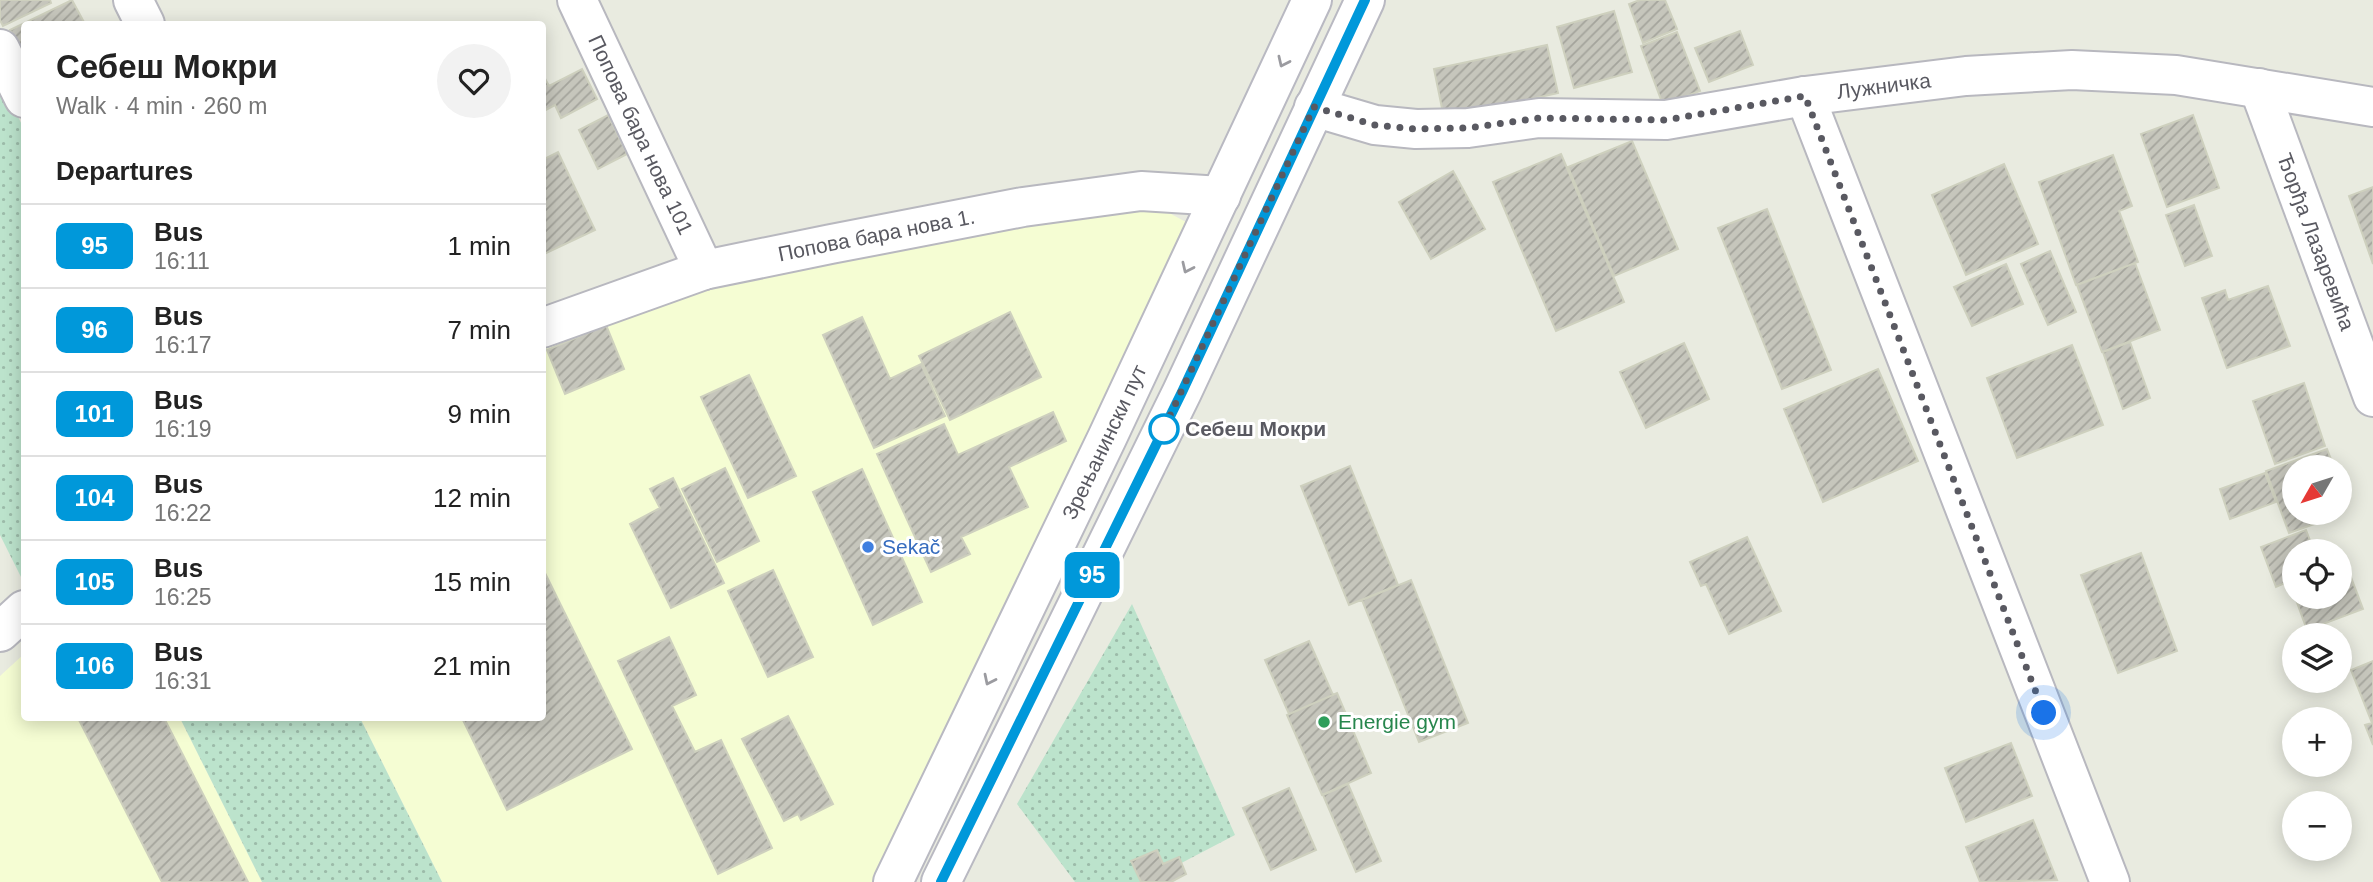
<!DOCTYPE html>
<meta charset="utf-8">
<style>
body{margin:0;font-family:Helvetica,sans-serif;background:#f2f2f2;color:#222;height:100vh;display:flex;flex-direction:column;font-size:26px;white-space:nowrap}
*{box-sizing:border-box;margin:0}
p{font-size:23px;color:#767676}
.icon{flex:none;width:38px;height:38px;fill:none;stroke:currentColor;stroke-width:2;stroke-linecap:round;stroke-linejoin:round}
.map{position:relative;flex:1;overflow:hidden}
.side{position:absolute;left:21px;top:21px;width:525px;height:700px;display:flex;flex-direction:column;background:#fff;border-radius:7px;box-shadow:0 4px 18px #0003}
.side>*{flex:none}
.badge{padding:0 14px;border-radius:10px;font-size:24px;line-height:46px}
.needle{width:46px;rotate:231deg}
.fabs{position:absolute;left:2282px;top:455px;display:grid;gap:14px}
.fabs a{display:grid;place-items:center;width:70px;height:70px;border-radius:50%;background:#fff;box-shadow:0 4px 18px #0003;font-size:35px}
.you{position:absolute;width:35px;height:35px;margin:-18px;border:5px solid #fff;border-radius:50%;background:#1a73e8;box-shadow:0 0 0 10px #1a73e833}
.map>.badge{position:absolute;translate:-50% -50%;box-shadow:0 0 0 4px #fff}
h2{padding:0 35px;font-size:26px;line-height:63px}
.round{display:grid;place-items:center;flex:none;width:74px;height:74px;border-radius:37px;background:#f2f2f2}
.head{display:flex;align-items:center;justify-content:space-between;height:119px;padding:0 35px}
h1{font-size:33px;font-weight:700;line-height:52px}
ul{padding:0;list-style:none}
li{display:flex;align-items:center;gap:21px;height:84px;padding:0 35px;border-top:2px solid #e0e0e0}
li div{flex:1}
li b{display:block;font-size:26px}
li em{font-style:normal}
li .badge{min-width:77px;font-weight:700;text-align:center}
.map>svg:first-child{display:block}
</style>
<div class="map">
<svg width="2373" height="882" viewBox="0 0 2373 882">
<defs>
<pattern id="grass-dots" width="8" height="8" patternUnits="userSpaceOnUse" patternTransform="scale(1.75)"><rect width="8" height="8" fill="#bce3cc"/><path d="M2 2h.1M6 6h.1" fill="none" stroke="#9cbba9" stroke-width="1.8" stroke-linecap="round"/></pattern>
<pattern id="building-hatch" width="6" height="6" patternUnits="userSpaceOnUse" patternTransform="scale(1.75)"><rect width="6" height="6" fill="#c6c6bc"/><path d="M-1 1l2-2M0 6l6-6M5 7l2-2" fill="none" stroke="#a4a49c"/></pattern>
</defs>
<rect width="100%" height="100%" fill="#e9ebe0"/>
<path fill="#f5fdd3" d="M1143,199l43,23 -309,660h-435l-82,-164h182l1,-376 158,-56z
M24,654v64h156l82,164h-262v-206z"/>
<path fill="url(#grass-dots)" d="M0,80l24,49v454l-24,-48z
M1132,604l103,231 -90,47h-70l-58,-78z
M180,718h180l82,164h-180z"/>
<path fill="url(#building-hatch)" stroke="#ced0be" stroke-width="2" d="M0,0h50l1,3 -48,23 -3,-6z
M72,0l13,24h-61v37l-14,-31z
M1640,0h25l12,29 -34,14 -14,-39z
M1614,11l18,61 -58,16 -17,-61z
M1740,31l13,34 -44,17 -14,-34z
M1677,32l23,59 -37,14 -22,-59z
M1547,45l11,48 -114,25 -10,-49z
M582,69l15,30 -36,19 -6,-13 -13,7v-39l7,13z
M608,115l19,39 -29,15 -19,-39z
M2193,115l26,73 -52,19 -26,-73z
M1632,141l46,108 -64,27 -46,-109z
M558,152l37,78 -53,25v-95z
M1561,154l63,148 -68,29 -63,-149z
M2113,155l19,51 -13,5 19,51 -62,23 -37,-103z
M2004,164l34,80 -72,31 -34,-80z
M1453,171l32,58 -54,30 -32,-57z
M2373,187v77l-24,-68z
M2194,205l18,51 -27,10 -19,-51z
M1767,209l64,161 -49,19 -64,-161z
M2050,251l26,61 -28,13 -27,-61z
M2135,263l25,67 -58,22 -25,-67z
M2006,264l17,40 -51,22 -18,-39z
M2268,286l22,60 -63,22 -25,-70 23,-8 3,10z
M1010,312l31,65 -91,43 -31,-64z
M862,317l28,62 31,-15 24,52 -71,32 -51,-113z
M606,325l18,44 -59,25 -18,-44z
M2130,342l20,56 -27,11 -20,-57z
M1684,343l25,56 -63,29 -26,-56z
M2072,345l31,80 -86,33 -30,-80z
M1878,369l40,92 -95,41 -39,-93z
M749,375l47,101 -48,22 -47,-101z
M2304,383l21,63 -50,18 -22,-63z
M1053,412l13,29 -57,26 19,40 -67,30 9,17 -39,18 -54,-118 67,-30 14,31z
M2327,449l7,18h-40v46h39l1,4 -45,16 -23,-62z
M1350,466l48,119 -49,20 -48,-119z
M725,468l34,73 -42,21 -35,-73z
M862,469l60,133 -49,23 -60,-133z
M2265,473l11,29 -46,17 -10,-30z
M673,478l51,105 -53,25 -41,-84 30,-16 -10,-19z
M2306,530l8,21h-20v28l-18,8 -15,-40z
M1747,537l34,74 -52,23 -23,-50 -5,2 -11,-24z
M2141,553l36,98 -59,22 -37,-98z
M2346,564l17,45 -56,21 -12,-33h45v-31z
M542,567l90,182 -125,61 -45,-92h80z
M773,570l40,87 -45,20 -40,-86z
M1411,580l57,143 -49,19 -57,-142z
M669,637l27,58 -24,11 23,46 26,-12 51,108 -54,26 -100,-213z
M1309,641l24,54 -44,19 -24,-54z
M2373,661v84l-8,-20 7,-2 -21,-53z
M1337,693l34,80 -49,22 -35,-80z
M788,716l45,88 -32,16 -3,-6 -14,7 -42,-82z
M78,718h86l84,164h-86z
M2011,743l21,53 -66,26 -21,-54z
M1348,784l33,77 -25,11 -33,-77z
M1289,788l27,62 -45,20 -28,-62z
M2033,820l24,60 -77,2 -14,-35z
M1157,850l6,14 16,-7 7,17 -15,8h-30l-10,-21z"/>
<g fill="none" stroke-linecap="round" stroke-linejoin="round">
<defs>
<g id="street">
<path d="M133,0l12,24"/>
<path id="s1" d="M577,0l127,270"/>
<path d="M0,49l24,49"/>
<path id="s2" d="M2259,88l114,309"/>
<path d="M1805,96l305,786"/>
<path id="s3" d="M1314,107l61,18 41,4 52,-1 71,-10 127,2 139,-24 161,-20 106,-6 104,5 197,32"/>
<path id="s4" d="M542,328l162,-58 127,-26 192,-37 118,-16 80,5"/>
<path d="M0,632l24,-22"/>
</g>
<g id="secondary">
<path id="s5" d="M893,882l214,-444 205,-438"/>
<path d="M941,882l241,-490 183,-392"/>
</g>
</defs>
<use href="#street" stroke="#b8b8bf" stroke-width="42"/>
<use href="#secondary" stroke="#b9b9c2" stroke-width="42"/>
<use href="#street" stroke="#fff" stroke-width="38"/>
<use href="#secondary" stroke="#fff" stroke-width="38"/>
</g>
<defs><path id="oneway-chevron" d="M-2-3.5L2.5 0L-2 3.5" fill="none" stroke-width="1.6" stroke-linecap="round" stroke-linejoin="round" transform="scale(1.75)"/></defs>
<g stroke="#9b9ba0">
<use href="#oneway-chevron" transform="translate(1283 62) rotate(115)"/>
<use href="#oneway-chevron" transform="translate(1187 268) rotate(115)"/>
<use href="#oneway-chevron" transform="translate(989 680) rotate(116)"/>
</g>
<g fill="none" stroke-linecap="round" stroke-linejoin="round">
<defs>
<path id="line" d="M941,882l241,-490 183,-392"/>
</defs>
<use href="#line" stroke="#fff" stroke-width="16"/>
<use href="#line" stroke="#0098da" stroke-width="10"/>
<path stroke="#595961" stroke-width="7" stroke-dasharray="0 12.6" d="M1164,429l-5,10 155,-332 61,18 41,4 52,-1 71,-10 127,2 139,-24 239,617"/>
</g>
<circle fill="#fff" stroke="#0098da" stroke-width="3.5" cx="1164" cy="429" r="14"/>
<circle fill="#3f7fe0" stroke="#fff" stroke-width="2.5" cx="868" cy="547" r="7"/>
<circle fill="#2e9e5b" stroke="#fff" stroke-width="2.5" cx="1324" cy="722" r="7"/>
<g text-anchor="middle" stroke-width="6" stroke-linejoin="round" paint-order="stroke">
<g font-size="21" fill="#595961" stroke="#fff">
<text dy="7" stroke="none"><textPath href="#s3" startOffset="576">Лужничка</textPath></text>
<text dy="7" stroke="none"><textPath href="#s1" startOffset="149">Попова бара нова 101</textPath></text>
<text dy="7" stroke="none"><textPath href="#s4" startOffset="348">Попова бара нова 1.</textPath></text>
<text dy="7" stroke="none"><textPath href="#s2" startOffset="164">Ђорђа Лазаревића</textPath></text>
<text dy="7" stroke="none"><textPath href="#s5" startOffset="488">Зрењанински пут</textPath></text>
</g>
<g font-size="21" font-weight="bold" fill="#595961" stroke="#fff" text-anchor="start">
<text x="1185" y="436">Себеш Мокри</text>
</g>
<g font-size="21" fill="#366cbe" stroke="#fff" text-anchor="start">
<text x="882" y="554">Sekač</text>
</g>
<g font-size="21" fill="#27864d" stroke="#fff" text-anchor="start">
<text x="1338" y="729">Energie gym</text>
</g>
</g>
</svg>
<div class="fabs">
<a><svg class="needle" viewBox="-14 -14 28 28"><path d="M0-13l5 13h-10z" fill="#e53935"/><path d="M0 13l5-13h-10z" fill="#767676"/></svg></a>
<a><svg class="icon" aria-label="locate" viewBox="0 0 24 24"><circle cx="12" cy="12" r="6"/><path d="M12 2v4M12 18v4M2 12h4M18 12h4"/></svg></a>
<a><svg class="icon" aria-label="layers" viewBox="0 0 24 24"><path d="M12 4l9 5-9 5-9-5zM3 14l9 5 9-5"/></svg></a>
<a>+</a>
<a>−</a>
</div>
<div class="you" style="left:2044px;top:713px"></div>
<b class="badge" style="left:1092px;top:575px;background:#0098da;color:#fff">95</b>
<section class="side">
<div class="head"><div><h1>Себеш Мокри</h1><p>Walk · 4 min · 260 m</p></div><a class="round"><svg class="icon" aria-label="heart" viewBox="0 0 24 24"><path d="M12 20l-8-8c-3-5 5-10 8-4 3-6 11-1 8 4z"/></svg></a></div>
<h2>Departures</h2>
<ul>
<li><span class="badge" style="background:#0098da;color:#fff">95</span><div><b>Bus</b><p>16:11</p></div><em>1 min</em></li>
<li><span class="badge" style="background:#0098da;color:#fff">96</span><div><b>Bus</b><p>16:17</p></div><em>7 min</em></li>
<li><span class="badge" style="background:#0098da;color:#fff">101</span><div><b>Bus</b><p>16:19</p></div><em>9 min</em></li>
<li><span class="badge" style="background:#0098da;color:#fff">104</span><div><b>Bus</b><p>16:22</p></div><em>12 min</em></li>
<li><span class="badge" style="background:#0098da;color:#fff">105</span><div><b>Bus</b><p>16:25</p></div><em>15 min</em></li>
<li><span class="badge" style="background:#0098da;color:#fff">106</span><div><b>Bus</b><p>16:31</p></div><em>21 min</em></li>
</ul>
</section>
</div>
